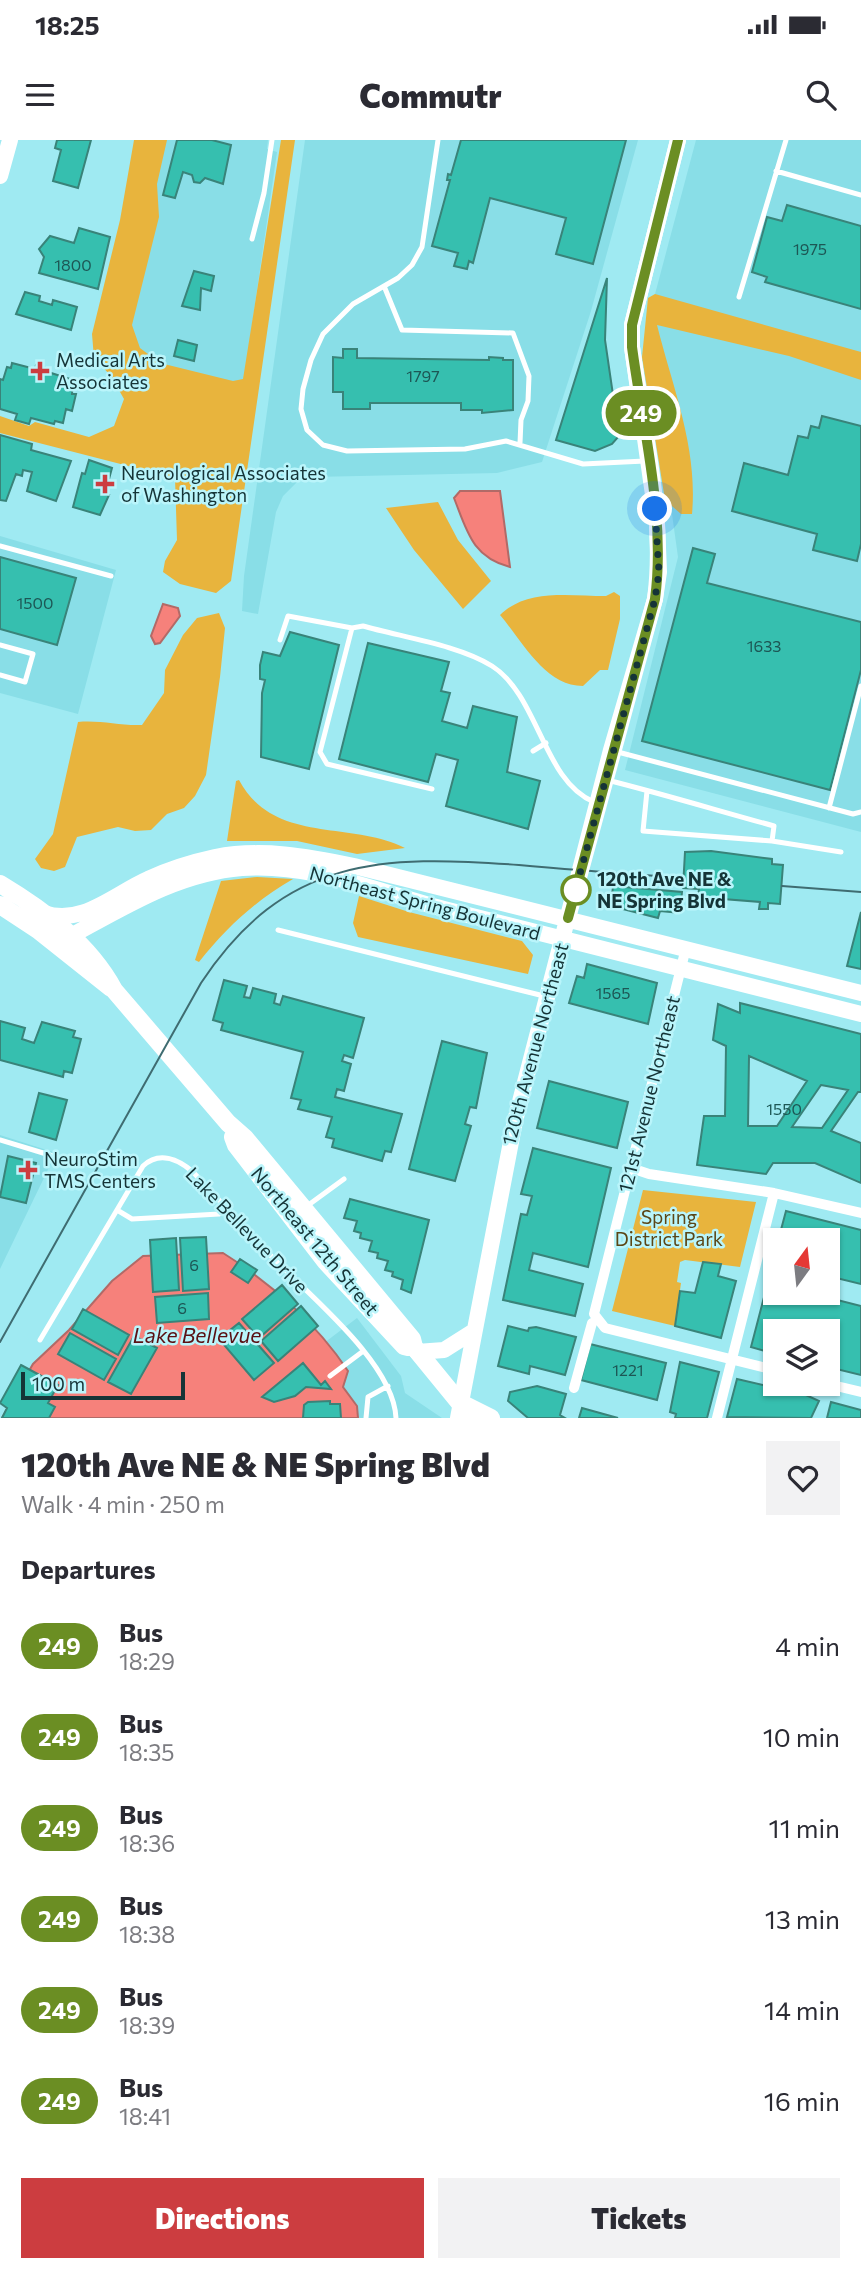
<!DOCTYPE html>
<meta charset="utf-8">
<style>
body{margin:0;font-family:Commissioner,sans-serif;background:#f2f2f3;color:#2b2b33;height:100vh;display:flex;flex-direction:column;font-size:26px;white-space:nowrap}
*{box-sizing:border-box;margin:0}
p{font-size:23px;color:#7c7c81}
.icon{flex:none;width:38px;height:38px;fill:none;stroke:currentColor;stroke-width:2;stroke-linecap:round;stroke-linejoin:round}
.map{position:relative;height:1278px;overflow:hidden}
.details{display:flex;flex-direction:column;background:#fff;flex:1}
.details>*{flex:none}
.badge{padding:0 14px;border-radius:23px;font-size:24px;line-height:46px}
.needle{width:46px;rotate:15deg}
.tools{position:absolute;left:763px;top:1088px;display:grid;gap:14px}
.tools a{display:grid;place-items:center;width:77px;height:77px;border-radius:0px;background:#fff;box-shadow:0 2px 5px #0004;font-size:35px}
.scale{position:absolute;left:21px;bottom:18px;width:164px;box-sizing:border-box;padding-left:7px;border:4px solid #153437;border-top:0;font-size:19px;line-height:24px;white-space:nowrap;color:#153437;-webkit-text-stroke:5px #baf5fb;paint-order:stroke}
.you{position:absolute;width:35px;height:35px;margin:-18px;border:5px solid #fff;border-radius:50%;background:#1a73e8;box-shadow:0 0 0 10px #1a73e833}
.map>.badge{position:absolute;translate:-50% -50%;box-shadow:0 0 0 4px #fff}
h2{padding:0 21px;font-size:26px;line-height:63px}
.round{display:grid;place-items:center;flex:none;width:74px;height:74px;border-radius:0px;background:#f2f2f3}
.head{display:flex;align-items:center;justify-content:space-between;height:119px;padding:0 21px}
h1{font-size:33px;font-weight:800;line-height:52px}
.cta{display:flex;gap:14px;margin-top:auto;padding:14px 21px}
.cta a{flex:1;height:80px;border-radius:0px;background:#cc3d40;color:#fff;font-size:28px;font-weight:800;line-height:80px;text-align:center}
.cta a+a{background:#f2f2f3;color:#2b2b33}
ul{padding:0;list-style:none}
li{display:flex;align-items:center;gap:21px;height:91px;padding:0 21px}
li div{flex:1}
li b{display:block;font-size:26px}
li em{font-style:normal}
li .badge{min-width:77px;font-weight:700;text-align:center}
.status{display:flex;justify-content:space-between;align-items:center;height:49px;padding:0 35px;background:#fff;direction:ltr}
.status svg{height:19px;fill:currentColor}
header{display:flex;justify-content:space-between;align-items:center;height:91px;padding:0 21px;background:#fff;font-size:32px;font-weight:800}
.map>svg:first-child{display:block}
</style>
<div class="status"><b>18:25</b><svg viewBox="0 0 49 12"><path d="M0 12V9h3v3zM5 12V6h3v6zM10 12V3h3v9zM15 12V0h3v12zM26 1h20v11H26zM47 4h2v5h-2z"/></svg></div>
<header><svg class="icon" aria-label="menu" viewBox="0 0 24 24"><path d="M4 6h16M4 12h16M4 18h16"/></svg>Commutr<svg class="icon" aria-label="search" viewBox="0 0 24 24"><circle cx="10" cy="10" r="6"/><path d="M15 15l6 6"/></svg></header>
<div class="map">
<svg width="861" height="1278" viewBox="0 0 861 1278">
<rect width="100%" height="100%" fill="#9feaf2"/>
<path fill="#89dee7" d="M149,0h119l-1,9 10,3 -34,235 -148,-38z
M305,0h333l-47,171 -49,151 -45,11 -184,4 -16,5 -14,14 -7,16 -18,102 -16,-3 2,-35z
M696,0h165v692l-236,-62 53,-213 -32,-229z
M0,396l116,34 -38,144 -78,-21z
M0,995l56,18 -56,116z
M357,1178l44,58 4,17 37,25h-142l-42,-25z"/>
<path fill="#e8b43d" d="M134,0h33l-10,44 2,33 -27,108 8,23 20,15 73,18 10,-2 38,-239h14l-64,441 -15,12 -36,-9 -17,-12 2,-11 12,-21 -2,-62 -175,-45v-17l29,10 6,-4 54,15 25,-11 10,-27 -13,-23 -17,-18 -2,-24 28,-114z
M655,154l206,58v28l-72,-24 -132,-31c16,64 41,123 35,189h-11l-16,-14 -23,-143 6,-59z
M438,362l20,38 33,41 -28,28 -49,-59 -28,-42z
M614,452l6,4v23l-12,51h-8l-17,16c-38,0 -60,-44 -83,-71 27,-27 70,-19 106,-19z
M219,473l6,15 -5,49 -14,98 -11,21 -11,12 -17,6 -16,16 -16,1 -17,-4 -41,10 -12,30 -11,4 -13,-3 -6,-9 18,-25 25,-112c23,-2 42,4 64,3l22,-32 1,-23 18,-35 14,-17z
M239,640c35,65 110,40 166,68l-48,6 -60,-13h-70l9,-60z
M257,737l36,2c-38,22 -67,49 -94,83l-4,-2 26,-79z
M359,756l50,16 113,29 11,14 -5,19 -170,-37 -5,-14z
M643,1050l113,12 -16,65 -55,-7 -5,2 -3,20 4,1 -6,43 -63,-15z"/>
<path fill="#f6817b" stroke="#b26a67" stroke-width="2" d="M460,351h40l10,76c-38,-10 -43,-36 -56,-69z
M163,464l15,4 2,8 -20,27 -5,1 -4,-8z
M223,1113c48,30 94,71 125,118l-5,16 14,19 1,12h-356l31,-54 36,-34 43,-49 31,-25z"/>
<path fill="#36bfaf" stroke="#398379" stroke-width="2" fill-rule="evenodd" d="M57,0h34l-13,48 -25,-7 8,-31 -6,-2z
M177,0h35l19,5 -8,39 -18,-6 -5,5 -6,-1 -2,-7 -9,-3 -8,26 -12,-3z
M461,0h165l-33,124 -37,-10 10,-36 -76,-20 -17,65 -4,-2 -2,8 -13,-3 4,-13 -26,-7 18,-66h-3l1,-6 3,1z
M787,65l74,21v83l-96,-27 2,-5 -15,-5 15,-55 15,4z
M79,88l31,9 -12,52 -59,-16 5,-16 -5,-8 11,-13 24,7z
M194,131l20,5 -3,15 -10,-3 -1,22 -18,-4z
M607,138l-2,62 14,96 -7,8 -17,7 -39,-11z
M25,152l15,4 -1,5 13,4 1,-5 24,7 -6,23 -55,-16z
M178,200l19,5 -3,16 -20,-5z
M343,209h14v9l132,2v-3l14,1v2h10v50l-31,3v-3h-21v-7h-91v6h-27v-17h-10v-35l10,1z
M12,223l23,6 1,-4 10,3 -1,3 28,9 -1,14h4l-4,17 -6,-2 -3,14 -8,-2 -1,3 -23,-6 -2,6 -14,-4 2,-6 -17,-5v-30l3,1 4,-13 4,1z
M822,276l39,10v118l-4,17 -44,-11 4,-16 -85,-23 12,-48 44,12 10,-39 10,2 3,-12 8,2z
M0,295l32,9 -1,6 40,11 -15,40 -29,-10 5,-19 -9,-2 -1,6 -6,-2 -10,27 -6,-1z
M89,320l23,8 -7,26 4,1 -9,20 -27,-8 9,-34 3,1z
M693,408l22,6 -8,29 154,39v48l-31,120 -188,-49z
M0,417l76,21 -19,67 -57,-16z
M290,492l49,13 -30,124 -48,-12 1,-64 3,-13 -5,-1v-14l3,-13 17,4z
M368,503l81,19 -8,29 9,2 -8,28 25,7 6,-22 44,11 -10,55 33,9 -12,48 -82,-23 12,-46 -22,-6 -8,28 -89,-23z
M711,711l61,8v5l11,1 -3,39 -12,-1v6h-9l1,-7 -62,-5 1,-8 -16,-1 2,-36z
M613,746l69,6 -2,21 -20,-2 -2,7 -47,-12z
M861,772v57l-14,-3z
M587,824l70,19 -9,41 -79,-21 8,-27 7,2z
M224,840l23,6 -3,11 6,1 3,-10 23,6 -2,9 6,2 3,-9 81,22 -11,40 -9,-3 -2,6 9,3 -7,27 -7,-2 -2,8 67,17 -11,38 -6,-1 -3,10 -50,-14 2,-8 -8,-2 6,-20 -34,-8 3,-9 -10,-2 12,-46 -82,-22 2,-7 -10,-3z
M740,863l121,31v58h-3l-27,39 30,12v40l-46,-20h-42l-7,11 -69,-9 7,-49h21l1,-70 -13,-6 5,-36 22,9zM749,916l58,25 -30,45h-29zM821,945l27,5 -26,38 -30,-1z
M0,881l25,7 -3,11 12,4 8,-21 33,9 -2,6 8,2 -9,34 -8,-2 -1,6 -63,-17z
M442,901l45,12 -11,55 -6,-1 -5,17 6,2 -16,55 -46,-12z
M549,941l79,21 -11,46 -80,-20z
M39,953l28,7 -11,40 -27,-8z
M533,1008l78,20 -23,99 -55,-14 -4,17 54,14 -8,32 -72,-16 18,-86 6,1 5,-19 -11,-2z
M8,1016l28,7 -10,40 -26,-6z
M350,1059l79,21 -18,73 -10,-4 2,-9 -11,-4 1,-4 -8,-2 3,-9 -11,-3 1,-5 -9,-2 3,-10 -12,-3 1,-5 -7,-2 3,-10 -13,-3z
M786,1071l75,19v54l-33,-8v-35h-50z
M206,1097l3,52 -26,2 -3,-53z
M176,1098l3,52 -26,2 -3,-52z
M240,1119l17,11 -9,13 -17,-11z
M703,1122l18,2 -3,12 18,5 -15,57 -46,-12 5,-35 15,2z
M768,1142l7,2v9h35l51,13v69l-33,-8v-35h-53v22l-24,-7z
M282,1145l16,19 -39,34 -17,-19z
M208,1153l1,26 -52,4 -2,-26z
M301,1166l17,20 -40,35 -17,-20z
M83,1169l46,26 -11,20 -46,-26z
M239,1183l35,40 -20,17 -35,-41z
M508,1186l20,5 1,-3 7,-1 40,10 -11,38 -35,-9 -1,8 -31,-8z
M70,1193l46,26 -12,21 -46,-26z
M134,1196l23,12 -26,46 -23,-12z
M590,1204l76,19 -9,37 -76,-20z
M680,1222l39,10 -12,46h-32l1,-4 -6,-2z
M303,1223l18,22 4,-4 6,8 -25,-2 -11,9 -21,6 -12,-5z
M21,1225l37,20 -10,18 7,4 -6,11h-47l5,-10 -7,-5z
M737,1239l69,16 13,6 -8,17 -84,-1z
M537,1246l29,8 -6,21 5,3h-37l-20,-17 2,-9z
M330,1261v3h10l1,14h-38l1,-13 4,-3z
M831,1262l30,8v8h-34z
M582,1268l36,10h-39z"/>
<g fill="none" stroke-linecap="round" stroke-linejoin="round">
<path stroke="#fff" stroke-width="5" d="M438,0l-16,107 -10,18 -14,13 -45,26 -30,30 -12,26 -8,29 -2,20 6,21 16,15 24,6 118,-2 41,-8 77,23 62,-3
M776,31l85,24
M252,99l12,-46 8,-53
M384,146l18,44 111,3 16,43 -1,25 -7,19 -1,23
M739,157l47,-157
M0,406l111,30
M280,500l8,-24 64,12
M0,505l33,9 -8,28 -25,-7
M533,611l13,-8
M614,611l239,63 8,-2
M607,640c56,14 112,31 167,46l-2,15 -129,-10 4,-40
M432,649l-105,-25 -7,-12 32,-124 11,-2c38,11 96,19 129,40 47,30 51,115 102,136
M829,668l32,-122
M772,701l69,11
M278,790l266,66
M0,1000l53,16
M307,1066l37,-27
M117,1070l15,9 87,-5 7,-6
M40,1200l103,-174c16,-15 35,-7 50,6 27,29 53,58 81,87 37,38 120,105 122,159
M330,1236l32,-24
M366,1278l2,-21 20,-11"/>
<path stroke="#fff" stroke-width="10" d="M686,808l-92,366 11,14 170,42
M631,1028l18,6 125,19 87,20
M828,1244l33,8
M574,1248l18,-65
M717,1278l57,-225"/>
<path stroke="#fff" stroke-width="16" d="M0,36l10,-36
M44,773c38,13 70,-19 104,-34 21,-10 44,-17 67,-22 47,-9 92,-1 139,9l507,127
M60,796h11c55,-30 108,-63 171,-68 70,-5 136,24 202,41 139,35 278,70 417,105
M417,1212l27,-2 30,-19
M458,1278l57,-297 96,-371 44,-151 4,-27 -2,-49 -25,-176v-22l46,-185"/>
<path stroke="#fff" stroke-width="18" d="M0,744c45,27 89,60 114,106l114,133 17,15 167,201 2,8 58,71
M0,765l38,25 73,58
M233,997l3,8 90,117 78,84 4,1
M463,1264l28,14"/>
<path stroke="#3f6c71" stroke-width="2" d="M782,746l79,6
M0,1202l201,-359c84,-127 181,-128 318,-118 55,5 110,9 164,13"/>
</g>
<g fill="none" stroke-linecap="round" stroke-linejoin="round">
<defs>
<path id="line" d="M568,778l87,-319c11,-82 -12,-170 -23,-252v-22l46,-185"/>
</defs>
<use href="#line" stroke="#fff" stroke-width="16"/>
<use href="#line" stroke="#6b8e23" stroke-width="10"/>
<path stroke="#153437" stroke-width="7" stroke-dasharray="0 12.6" d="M576,750l-3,9 82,-300 4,-27 -4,-63"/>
</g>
<g fill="#cc3d40" stroke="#baf5fb" stroke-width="2.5">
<path d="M36.5 220.5h7v7h7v7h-7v7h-7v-7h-7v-7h7z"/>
<path d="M101.5 333.5h7v7h7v7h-7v7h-7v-7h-7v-7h7z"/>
<path d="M24.5 1019.5h7v7h7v7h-7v7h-7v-7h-7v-7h7z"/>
</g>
<circle fill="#fff" stroke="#6b8e23" stroke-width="3.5" cx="576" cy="750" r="14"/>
<g text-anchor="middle" stroke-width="5" stroke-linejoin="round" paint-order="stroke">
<g font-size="16" fill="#1d5755">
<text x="810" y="115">1975</text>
<text x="73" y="131">1800</text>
<text x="423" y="242">1797</text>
<text x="35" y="469">1500</text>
<text x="764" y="512">1633</text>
<text x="613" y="859">1565</text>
<text x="784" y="975">1550</text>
<text x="194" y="1131">6</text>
<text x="182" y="1174">6</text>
<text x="628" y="1236">1221</text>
</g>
<g font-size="19" fill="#153437" stroke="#baf5fb" text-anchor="start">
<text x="56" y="227">Medical Arts<tspan x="56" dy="22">Associates</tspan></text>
<text x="121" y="340">Neurological Associates<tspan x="121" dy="22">of Washington</tspan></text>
<text x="44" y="1026">NeuroStim<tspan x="44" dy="22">TMS Centers</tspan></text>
</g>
<g font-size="19" font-weight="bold" fill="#153437" stroke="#baf5fb" text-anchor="start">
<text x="597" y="746">120th Ave NE &amp;<tspan x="597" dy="22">NE Spring Blvd</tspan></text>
</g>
<g font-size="19" fill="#153437" stroke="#baf5fb">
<text transform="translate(425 763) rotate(15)" y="7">Northeast Spring Boulevard</text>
<text transform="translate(535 904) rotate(-75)" y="7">120th Avenue Northeast</text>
<text transform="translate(649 954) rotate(-76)" y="7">121st Avenue Northeast</text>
<text transform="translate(247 1090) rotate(46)" y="7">Lake Bellevue Drive</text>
<text transform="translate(315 1101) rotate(50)" y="7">Northeast 12th Street</text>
</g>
<g font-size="19" fill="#5b4616" stroke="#baf5fb">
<text x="669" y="1084">Spring<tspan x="669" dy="22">District Park</tspan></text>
</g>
<g font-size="21" font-style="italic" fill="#5a1114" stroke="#baf5fb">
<text x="197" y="1203">Lake Bellevue</text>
</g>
</g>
</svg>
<div class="tools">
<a><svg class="needle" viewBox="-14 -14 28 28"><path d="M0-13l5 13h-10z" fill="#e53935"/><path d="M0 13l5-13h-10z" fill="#7c7c81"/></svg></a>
<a><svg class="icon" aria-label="layers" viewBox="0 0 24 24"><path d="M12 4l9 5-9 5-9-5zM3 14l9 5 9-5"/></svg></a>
</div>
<div class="scale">100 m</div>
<div class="you" style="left:655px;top:369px"></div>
<b class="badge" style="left:641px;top:273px;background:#6b8e23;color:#fff">249</b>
</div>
<section class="details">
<div class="head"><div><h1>120th Ave NE &amp; NE Spring Blvd</h1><p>Walk · 4 min · 250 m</p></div><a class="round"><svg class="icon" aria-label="heart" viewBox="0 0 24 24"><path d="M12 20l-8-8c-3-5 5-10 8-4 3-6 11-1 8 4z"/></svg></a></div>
<h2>Departures</h2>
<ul>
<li><span class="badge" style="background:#6b8e23;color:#fff">249</span><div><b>Bus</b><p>18:29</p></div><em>4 min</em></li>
<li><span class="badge" style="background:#6b8e23;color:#fff">249</span><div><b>Bus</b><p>18:35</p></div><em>10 min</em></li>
<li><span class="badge" style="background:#6b8e23;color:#fff">249</span><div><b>Bus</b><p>18:36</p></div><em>11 min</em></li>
<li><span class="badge" style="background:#6b8e23;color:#fff">249</span><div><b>Bus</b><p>18:38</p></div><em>13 min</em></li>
<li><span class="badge" style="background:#6b8e23;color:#fff">249</span><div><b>Bus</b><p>18:39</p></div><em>14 min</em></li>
<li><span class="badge" style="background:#6b8e23;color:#fff">249</span><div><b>Bus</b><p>18:41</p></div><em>16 min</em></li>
</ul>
<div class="cta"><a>Directions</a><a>Tickets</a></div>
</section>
